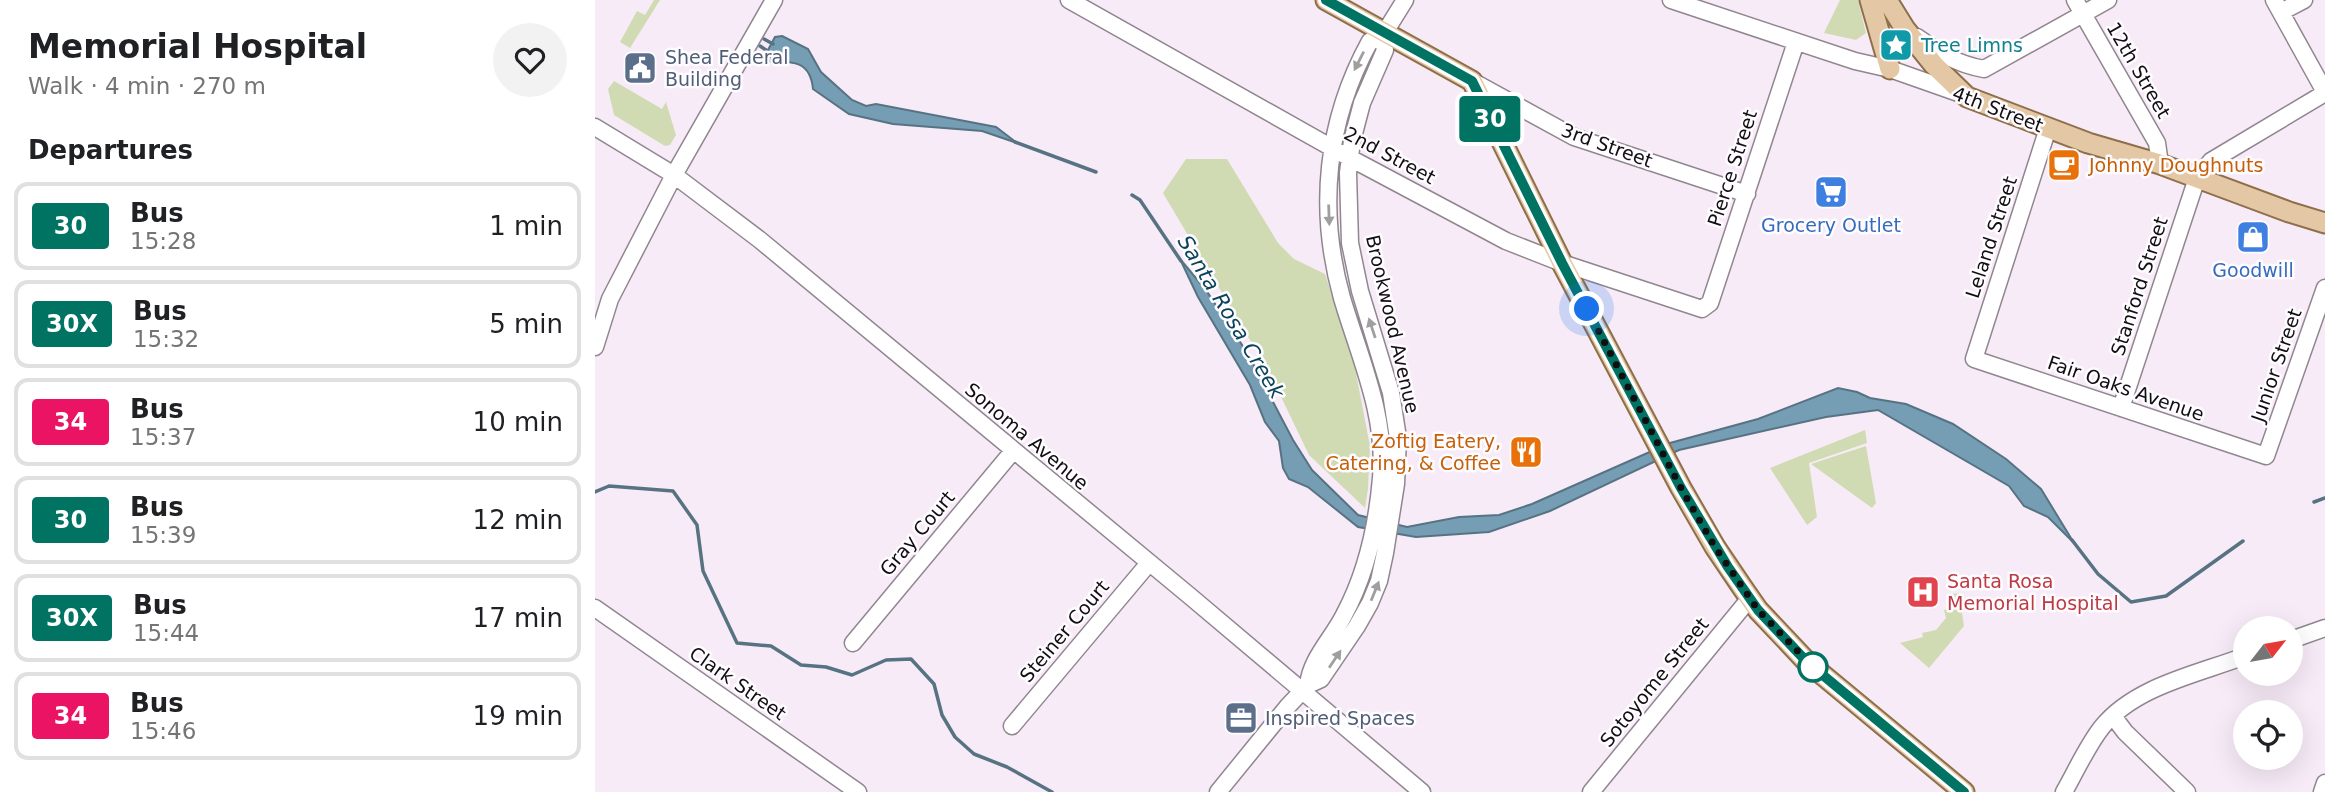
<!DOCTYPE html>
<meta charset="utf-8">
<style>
body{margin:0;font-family:"DejaVu Sans",sans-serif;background:#f2f2f2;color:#202124;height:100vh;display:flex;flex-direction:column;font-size:26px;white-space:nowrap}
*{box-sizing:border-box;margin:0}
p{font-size:23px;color:#757577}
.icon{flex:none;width:38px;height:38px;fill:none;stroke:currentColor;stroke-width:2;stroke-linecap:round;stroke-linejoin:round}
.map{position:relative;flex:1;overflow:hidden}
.side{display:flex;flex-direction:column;background:#fff;width:595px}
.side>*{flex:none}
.badge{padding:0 14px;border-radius:5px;font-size:24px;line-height:46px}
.needle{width:46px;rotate:59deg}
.buttons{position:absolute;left:1638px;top:616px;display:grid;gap:14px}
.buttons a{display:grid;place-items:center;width:70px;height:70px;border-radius:50%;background:#fff;box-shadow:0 7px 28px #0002;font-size:35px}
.you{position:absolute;width:35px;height:35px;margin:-18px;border:5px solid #fff;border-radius:50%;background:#1a73e8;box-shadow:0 0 0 10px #1a73e833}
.map>.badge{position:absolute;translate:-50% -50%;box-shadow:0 0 0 4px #fff}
h2{padding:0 28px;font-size:26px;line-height:63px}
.round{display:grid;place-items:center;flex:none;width:74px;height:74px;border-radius:37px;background:#f2f2f2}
.head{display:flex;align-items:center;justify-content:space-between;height:119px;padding:0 28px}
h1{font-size:33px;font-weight:800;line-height:52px}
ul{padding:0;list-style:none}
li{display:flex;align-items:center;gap:21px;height:88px;margin:0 14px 10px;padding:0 14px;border:4px solid #e0e0e0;border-radius:14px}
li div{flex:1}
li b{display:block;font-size:26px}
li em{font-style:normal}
li .badge{min-width:77px;font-weight:700;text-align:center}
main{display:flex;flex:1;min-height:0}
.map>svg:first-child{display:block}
</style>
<main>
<section class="side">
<div class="head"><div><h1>Memorial Hospital</h1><p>Walk · 4 min · 270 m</p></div><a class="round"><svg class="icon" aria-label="heart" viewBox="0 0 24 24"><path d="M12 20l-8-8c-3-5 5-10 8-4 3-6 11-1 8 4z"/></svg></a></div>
<h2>Departures</h2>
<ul>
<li><span class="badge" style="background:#007363;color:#fff">30</span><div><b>Bus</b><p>15:28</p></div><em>1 min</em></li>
<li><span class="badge" style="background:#007363;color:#fff">30X</span><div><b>Bus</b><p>15:32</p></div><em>5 min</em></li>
<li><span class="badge" style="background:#eb1464;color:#fff">34</span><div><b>Bus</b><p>15:37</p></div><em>10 min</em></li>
<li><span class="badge" style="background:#007363;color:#fff">30</span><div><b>Bus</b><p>15:39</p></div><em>12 min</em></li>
<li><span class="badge" style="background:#007363;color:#fff">30X</span><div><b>Bus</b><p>15:44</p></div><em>17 min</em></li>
<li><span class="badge" style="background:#eb1464;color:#fff">34</span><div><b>Bus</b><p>15:46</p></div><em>19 min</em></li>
</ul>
</section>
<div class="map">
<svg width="1730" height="792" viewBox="0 0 1730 792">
<rect width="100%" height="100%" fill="#f7ebf7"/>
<path fill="#d1dbb3" d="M59,0h6l-30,48 -10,-6 17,-31 8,4z
M1245,0h18l8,33 -10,7 -32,-7z
M19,81l48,28 4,-7 10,33 -6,10 -5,1 -51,-31 -6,-26z
M591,159h41l51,84 16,16 31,15 29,89 16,83 -2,43 -3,19 -56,-53 -40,-83 -106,-179z
M1270,430l2,13 -58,20 8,54 -10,8 -37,-57z
M1271,446l10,57 -4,5 -61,-44z
M1364,593l5,33 -35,42 -29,-25 23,-6 -1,-4 14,-3 10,-12 -2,-8 5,-1 -2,-14z"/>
<path fill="#759eb4" stroke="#577383" stroke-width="2" d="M187,36l26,13 13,23 31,28 14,6 10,-2 120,23 21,16 -35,-12 -89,-7 -44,-10 -36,-25c-3,-32 -25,-27 -51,-28l13,-24z
M585,259l26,31 42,64 45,86 19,30 46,45 49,12 52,-10 40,-2 33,-11 138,-61 88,-24 80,-31 19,4 13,6 36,6 47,20 53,35 35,30 33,54 -26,-26 -24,-11 -15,-20 -131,-76 -52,7 -147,33 -129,61 -61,21 -73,5 -58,-10 -50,-40 -19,-8 -6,-11 -4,-27 -14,-19 -15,-37 -52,-88z"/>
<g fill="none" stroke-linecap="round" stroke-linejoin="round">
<path stroke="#577383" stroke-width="3.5" d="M169,39l9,5
M165,46l9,6
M420,142l81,30
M537,195l8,5 41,61
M0,492l14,-6 64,5 24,34 6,46 34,72 34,3 30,19 25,2 26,8 34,-15 25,-1 23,25 8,31 13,22 19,17 33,13 45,25
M1719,502l11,-4
M1477,540l26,34 33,28 35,-6 77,-55"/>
<defs>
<path id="minor" d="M474,0l281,158 156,83 56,22 140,46 8,-6 86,-261
M1076,0l184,61 35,8 74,26
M1480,0l82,143 3,21
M1679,0l51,92
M1686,12l23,-12
M1322,37c23,16 39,27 67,32l124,-69
M877,81l102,56 173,57
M0,127l79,48 86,65 431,357 231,195
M1453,128l-74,231 292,97 59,-168
M0,347l15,-48 64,-124 100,-175
M1526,408l76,-230 14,-17 114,-68
M0,608l263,184
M1696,640l34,-12
M258,643l160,-192
M713,685c3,-27 24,-46 36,-70 22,-41 33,-90 37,-137 6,-62 -22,-122 -39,-180 -25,-89 -16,-177 28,-257l12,-4 23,-37
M1518,716l12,16 62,60
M417,726l137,-163
M623,792l70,-86 20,-21 13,-6 36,-53 13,-23 9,-22 6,-28 11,-69 2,-46 -7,-45 -31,-102 -10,-48 -2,-70 4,-32 10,-38 23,-53 -3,-13
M996,792l159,-194
M1469,792c12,-21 23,-46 38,-65 33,-41 96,-53 143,-71
M1727,792l3,-9"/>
<path id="major" d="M731,0l146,81 90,182 119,225 34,59 27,40 16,23 49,52 157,130
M1275,0l20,69
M1292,0l18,29 29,36 33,32 121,46 72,21 129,48 36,11"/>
</defs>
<use href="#minor" stroke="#908690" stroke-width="19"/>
<use href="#major" stroke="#8e6f4a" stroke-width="23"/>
<use href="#minor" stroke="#fff" stroke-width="16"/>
<use href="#major" stroke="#e4c8a5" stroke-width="19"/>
</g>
<defs><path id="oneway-solid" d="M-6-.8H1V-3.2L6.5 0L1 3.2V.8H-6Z" transform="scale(1.75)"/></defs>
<g fill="#a09fa0">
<use href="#oneway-solid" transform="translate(764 61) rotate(117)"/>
<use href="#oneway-solid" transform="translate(734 215) rotate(88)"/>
<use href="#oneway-solid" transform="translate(777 328) rotate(-108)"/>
<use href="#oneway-solid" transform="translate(780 591) rotate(-68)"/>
<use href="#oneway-solid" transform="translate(740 659) rotate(-56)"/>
</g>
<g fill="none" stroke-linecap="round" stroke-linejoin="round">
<defs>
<path id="line" d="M731,0l146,81 90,182 119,225 47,79 30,43 49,52 157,130"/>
</defs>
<use href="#line" stroke="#fff" stroke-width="16"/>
<use href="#line" stroke="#007363" stroke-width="10"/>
<path stroke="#110e11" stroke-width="7" stroke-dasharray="0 12.6" d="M992,309l94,179 34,59 43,63 55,57"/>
</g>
<defs>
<symbol id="sight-square" viewBox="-11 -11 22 22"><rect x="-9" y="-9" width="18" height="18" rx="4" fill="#0f9aa8" stroke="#fefcfe"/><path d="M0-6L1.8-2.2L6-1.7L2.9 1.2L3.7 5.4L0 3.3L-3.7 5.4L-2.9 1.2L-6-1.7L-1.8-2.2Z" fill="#fff"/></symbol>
<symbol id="civic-square" viewBox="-11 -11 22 22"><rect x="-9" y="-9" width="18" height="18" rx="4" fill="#5c6f8a" stroke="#fefcfe"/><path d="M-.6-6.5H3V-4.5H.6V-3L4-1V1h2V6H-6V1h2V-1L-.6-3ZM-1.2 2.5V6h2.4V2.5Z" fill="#fff"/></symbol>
<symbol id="cafe-square" viewBox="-11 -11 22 22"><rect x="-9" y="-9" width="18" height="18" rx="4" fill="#e8710a" stroke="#fefcfe"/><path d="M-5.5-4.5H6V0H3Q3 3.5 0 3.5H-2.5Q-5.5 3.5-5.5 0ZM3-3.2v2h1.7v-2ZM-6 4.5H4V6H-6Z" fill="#fff"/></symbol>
<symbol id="supermarket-square" viewBox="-11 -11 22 22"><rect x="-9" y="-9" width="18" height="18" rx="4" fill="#3f7fe0" stroke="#fefcfe"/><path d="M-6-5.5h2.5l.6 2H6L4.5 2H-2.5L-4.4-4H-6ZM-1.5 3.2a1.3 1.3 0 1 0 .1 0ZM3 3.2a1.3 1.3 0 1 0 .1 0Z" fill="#fff"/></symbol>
<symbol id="shop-square" viewBox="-11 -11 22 22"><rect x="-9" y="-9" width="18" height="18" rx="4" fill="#3f7fe0" stroke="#fefcfe"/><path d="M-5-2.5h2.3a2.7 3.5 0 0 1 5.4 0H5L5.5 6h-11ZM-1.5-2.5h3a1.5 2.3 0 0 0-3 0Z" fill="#fff"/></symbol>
<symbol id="restaurant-square" viewBox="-11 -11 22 22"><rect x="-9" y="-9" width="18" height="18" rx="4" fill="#e8710a" stroke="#fefcfe"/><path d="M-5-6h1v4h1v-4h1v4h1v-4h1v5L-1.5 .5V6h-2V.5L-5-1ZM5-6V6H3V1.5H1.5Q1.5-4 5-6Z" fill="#fff"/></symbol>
<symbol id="hospital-square" viewBox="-11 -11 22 22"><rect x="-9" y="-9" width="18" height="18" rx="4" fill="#e0444e" stroke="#fefcfe"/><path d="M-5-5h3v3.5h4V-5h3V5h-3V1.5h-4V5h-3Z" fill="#fff"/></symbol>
<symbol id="office-square" viewBox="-11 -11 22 22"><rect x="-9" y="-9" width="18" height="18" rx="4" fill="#5c6f8a" stroke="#fefcfe"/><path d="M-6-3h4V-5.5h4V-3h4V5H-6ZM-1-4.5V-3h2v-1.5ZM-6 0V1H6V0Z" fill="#fff"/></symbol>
</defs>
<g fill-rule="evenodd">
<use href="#sight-square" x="1282" y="26" width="38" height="38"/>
<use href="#civic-square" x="26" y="49" width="38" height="38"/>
<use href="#cafe-square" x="1450" y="146" width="38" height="38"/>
<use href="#supermarket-square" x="1217" y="173" width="38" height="38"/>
<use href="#shop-square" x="1639" y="218" width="38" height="38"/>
<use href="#restaurant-square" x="912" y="433" width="38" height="38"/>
<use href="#hospital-square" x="1309" y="573" width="38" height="38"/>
<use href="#office-square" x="627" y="699" width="38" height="38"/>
</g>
<circle fill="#fff" stroke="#007363" stroke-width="3.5" cx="1218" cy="667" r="14"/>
<g text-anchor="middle" stroke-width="5" stroke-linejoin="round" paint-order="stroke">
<g font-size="19" fill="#0d838f" stroke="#fefcfe" text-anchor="start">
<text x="1326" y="52">Tree Limns</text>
</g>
<g font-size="19" fill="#4e5e75" stroke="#fefcfe" text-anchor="start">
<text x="70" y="64">Shea Federal<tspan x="70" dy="22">Building</tspan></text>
<text x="670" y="725">Inspired Spaces</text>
</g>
<g font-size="19" fill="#110e11" stroke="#fefcfe">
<text transform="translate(1544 70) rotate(60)" y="7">12th Street</text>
<text transform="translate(1403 109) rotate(21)" y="7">4th Street</text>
<text transform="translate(1012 145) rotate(20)" y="7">3rd Street</text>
<text transform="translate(795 155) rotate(28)" y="7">2nd Street</text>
<text transform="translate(1137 168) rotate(-72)" y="7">Pierce Street</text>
<text transform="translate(1396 237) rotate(-72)" y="7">Leland Street</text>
<text transform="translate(1544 286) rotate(-72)" y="7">Stanford Street</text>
<text transform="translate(798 324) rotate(77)" y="7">Brookwood Avenue</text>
<text transform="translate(1681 365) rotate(-71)" y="7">Junior Street</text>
<text transform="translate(1531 388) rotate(19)" y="7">Fair Oaks Avenue</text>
<text transform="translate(432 436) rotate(40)" y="7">Sonoma Avenue</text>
<text transform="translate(322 533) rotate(-50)" y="7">Gray Court</text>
<text transform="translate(469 631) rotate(-50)" y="7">Steiner Court</text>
<text transform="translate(1059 682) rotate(-51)" y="7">Sotoyome Street</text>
<text transform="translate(143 683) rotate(35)" y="7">Clark Street</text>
</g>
<g font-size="19" fill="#c56008" stroke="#fefcfe" text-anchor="start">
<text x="1494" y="172">Johnny Doughnuts</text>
<text x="906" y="448" text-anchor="end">Zoftig Eatery,<tspan x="906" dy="22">Catering, &amp; Coffee</tspan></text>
</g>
<g font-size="19" fill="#366cbe" stroke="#fefcfe">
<text x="1236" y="232">Grocery Outlet</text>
<text x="1658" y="277">Goodwill</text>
</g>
<g font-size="19" fill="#be3a42" stroke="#fefcfe" text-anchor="start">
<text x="1352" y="588">Santa Rosa<tspan x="1352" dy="22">Memorial Hospital</tspan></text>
</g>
<g font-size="21" font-style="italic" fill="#09435b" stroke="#fefcfe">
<text transform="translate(636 317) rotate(59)" y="7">Santa Rosa Creek</text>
</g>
</g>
</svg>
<div class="buttons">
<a><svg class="needle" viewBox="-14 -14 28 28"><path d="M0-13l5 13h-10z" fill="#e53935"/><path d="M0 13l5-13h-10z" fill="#757577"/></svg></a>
<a><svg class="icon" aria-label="locate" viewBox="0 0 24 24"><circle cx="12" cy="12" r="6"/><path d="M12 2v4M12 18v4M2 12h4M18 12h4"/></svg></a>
</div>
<div class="you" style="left:992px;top:309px"></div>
<b class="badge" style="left:895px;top:119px;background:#007363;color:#fff">30</b>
</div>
</main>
